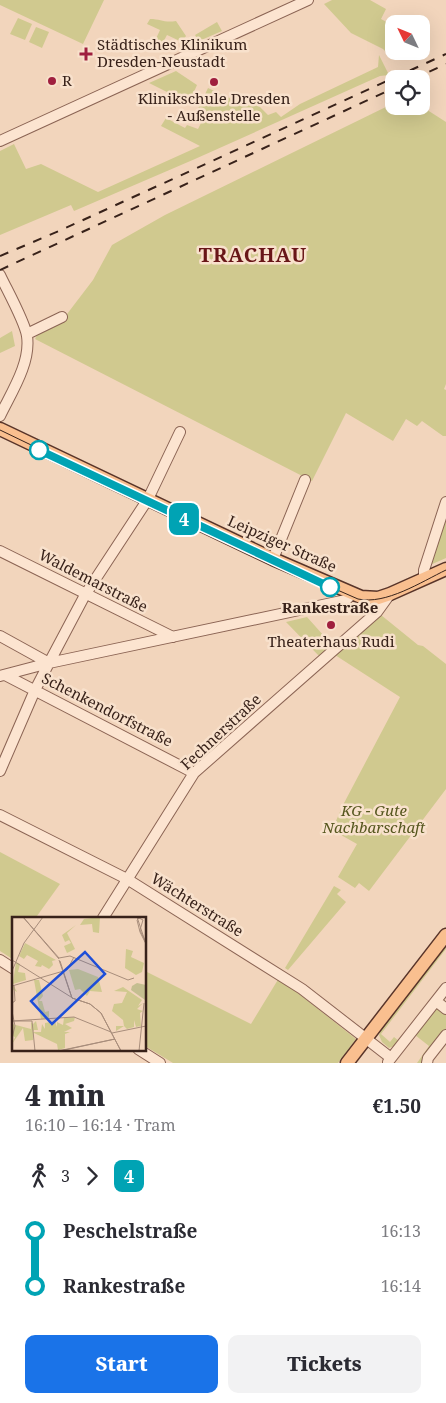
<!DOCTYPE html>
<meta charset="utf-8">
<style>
body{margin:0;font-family:"Noto Serif",serif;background:#f2f2f3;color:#2b2b33;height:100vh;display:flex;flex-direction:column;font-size:19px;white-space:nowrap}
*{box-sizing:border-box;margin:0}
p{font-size:16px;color:#7c7c81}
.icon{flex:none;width:28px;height:28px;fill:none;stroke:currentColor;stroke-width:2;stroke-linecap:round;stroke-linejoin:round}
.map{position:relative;height:1063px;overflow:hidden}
.side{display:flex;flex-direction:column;background:#fff;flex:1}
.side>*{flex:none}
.badge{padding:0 10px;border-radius:8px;font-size:18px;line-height:32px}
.needle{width:32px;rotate:313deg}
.tools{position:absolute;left:385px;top:15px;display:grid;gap:10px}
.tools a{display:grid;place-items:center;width:45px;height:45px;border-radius:10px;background:#fff;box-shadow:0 5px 20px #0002;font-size:25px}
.map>.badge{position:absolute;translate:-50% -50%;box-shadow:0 0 0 2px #fff}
.legs{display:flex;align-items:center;gap:8px;height:55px;padding:0 25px;font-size:16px}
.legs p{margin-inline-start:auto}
.summary{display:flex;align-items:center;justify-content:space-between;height:85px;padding:0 25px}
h1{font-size:28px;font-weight:800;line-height:38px}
.cta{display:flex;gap:10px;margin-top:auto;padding:10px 25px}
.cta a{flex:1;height:58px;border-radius:10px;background:#1a73e8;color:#fff;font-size:20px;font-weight:800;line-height:58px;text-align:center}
.cta a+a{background:#f2f2f3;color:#2b2b33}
ul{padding:0 25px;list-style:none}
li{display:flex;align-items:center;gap:18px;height:55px;font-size:19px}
li i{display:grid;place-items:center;width:8px;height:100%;margin:0 6px;background:currentColor}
li i::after{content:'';width:12px;height:12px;margin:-6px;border:4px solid;border-radius:50%;background:#fff}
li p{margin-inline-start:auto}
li:first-child i{background:linear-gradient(#0000 50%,currentColor 0)}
li:last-child i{background:linear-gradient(currentColor 50%,#0000 0)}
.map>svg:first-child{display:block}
</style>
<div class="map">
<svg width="446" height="1063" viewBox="0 0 446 1063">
<rect width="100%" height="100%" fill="#f2d5bc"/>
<path fill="#d0c98f" d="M0,0h104l-21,44 -83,-39z
M332,0h38l16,9 -5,10 13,7v25h5l-8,6 -8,-8 -32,-16 -27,-29z
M18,18l14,6 -7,16 -15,-6z
M150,19c11,0 14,4 26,2l10,15 -4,6 -15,-7 -6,11 -7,-3 6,-13 -13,-6z
M217,22l5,9 -23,10 -4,-6z
M36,27l13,5 -7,16 -13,-6z
M379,55l10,20 -9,1 -185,83 -121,52 -3,-6 -71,30v-84l14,-7 12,25 15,-5 57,28 102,-46 -39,-20 5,-8 19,10 2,-3 11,4 7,-14 -8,-4 11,-23 32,15 11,-5 17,17 8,-3 5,5 19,-13 78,-37z
M176,71l21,14 -8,18 -40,-20z
M394,103v3h27l25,16v262l-2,5 2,1v46h-3l-21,-15 -5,5 -11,-7 -13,22 -47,-28 -34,68 -277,-142 2,-4 26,-13 1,-4 29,-38 19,-35 53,-30z
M12,331l3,15 -15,7v-15z
M446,517v41l-16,7 -1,-2 11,-26z
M381,615l37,30 5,1 23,18v125l-77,102 -10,-8 -4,5 -17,-11 19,-33 -25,-14 11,-25 57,-108 -65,-42z
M307,617l17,19 -4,4 8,8 -9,8 -33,-34z
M0,852l60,32 -23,32 3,2h-26v42l-14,-9z
M334,886l7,4 -4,4 9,8 -58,68 -3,-2z
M446,945v4l-65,85 9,8 4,-5 5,4 -5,5 -5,2 -7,-6 -3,-7 2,-5z
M145,971l106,53 28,-46 77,61 -18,24h-165l-28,-17z
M438,1007l8,6v20l-25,30h-4l12,-17 -14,-11z"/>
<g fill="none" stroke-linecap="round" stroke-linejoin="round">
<defs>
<path id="minor" d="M0,141l308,-141
M0,275c7,15 25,47 27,61 4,27 -16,57 -27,80
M27,334l35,-17
M0,551l173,86
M273,559l32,-79
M424,579v-9l22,-68
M0,636l49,27
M5,675l189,98
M0,676l49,-13 297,-63 6,-6
M0,771l35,-81 14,-27 36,-68 63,-96 32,-67
M0,815l127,64 175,110 89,69
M103,918l91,-145 183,-161 13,-18
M0,960l14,9
M436,1001l10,8
M138,1049l22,14
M388,1062l58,-74
M427,1063l1,-5 18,-23"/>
<path id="major" d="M0,429l273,130 88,38 17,1 12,-4 56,-25
M347,1063l99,-128"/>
</defs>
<use href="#minor" stroke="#8b6454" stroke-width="12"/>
<use href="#major" stroke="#583429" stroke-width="15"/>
<use href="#minor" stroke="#fce4d0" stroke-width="10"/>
<use href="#major" stroke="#f9bf8f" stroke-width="12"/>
<path stroke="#38221a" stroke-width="1" d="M0,430l278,134 80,35c28,6 63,-17 88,-29"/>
<path stroke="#38221a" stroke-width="2" stroke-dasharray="9 9" stroke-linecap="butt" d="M413,79l33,-15
M0,256l59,-25 387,-177
M0,270l394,-182"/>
</g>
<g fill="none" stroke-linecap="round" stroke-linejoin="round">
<defs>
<path id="line-1" d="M39,450l291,137"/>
</defs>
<use href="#line-1" stroke="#fff" stroke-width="11"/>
<use href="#line-1" stroke="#00a3b4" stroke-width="8"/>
</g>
<g fill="#9f1f3e" stroke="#f8e1cc" stroke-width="2">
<path d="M83.5 46.5h5v5h5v5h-5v5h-5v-5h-5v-5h5z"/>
<circle cx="52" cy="81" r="5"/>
<circle cx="214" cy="82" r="5"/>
<circle cx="331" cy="625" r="5"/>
</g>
<g fill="#fff" stroke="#00a3b4" stroke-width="2.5">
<circle cx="39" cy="450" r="9"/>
<circle cx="330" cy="587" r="9"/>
</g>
<g text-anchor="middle" stroke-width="5" stroke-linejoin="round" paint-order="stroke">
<g font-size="15" fill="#38221a" stroke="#f8e1cc" text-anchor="start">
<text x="97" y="50">Städtisches Klinikum<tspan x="97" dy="17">Dresden-Neustadt</tspan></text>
<text x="62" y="86">R</text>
<text x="214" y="104" text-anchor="middle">Klinikschule Dresden<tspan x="214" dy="17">- Außenstelle</tspan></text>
<text x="331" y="647" text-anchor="middle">Theaterhaus Rudi</text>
</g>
<g font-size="15" fill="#38221a" stroke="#f8e1cc">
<text transform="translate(282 544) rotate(24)" y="5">Leipziger Straße</text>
<text transform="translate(93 581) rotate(27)" y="5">Waldemarstraße</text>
<text transform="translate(107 710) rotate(27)" y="5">Schenkendorfstraße</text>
<text transform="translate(221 732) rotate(-43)" y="5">Fechnerstraße</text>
<text transform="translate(197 905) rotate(32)" y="5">Wächterstraße</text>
</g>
<g font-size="15" font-weight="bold" fill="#38221a" stroke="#f8e1cc">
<text x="330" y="613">Rankestraße</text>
</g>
<g font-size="15" font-style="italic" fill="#56571f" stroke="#f8e1cc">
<text x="374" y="816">KG - Gute<tspan x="374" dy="17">Nachbarschaft</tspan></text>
</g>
<g font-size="20" font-weight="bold" letter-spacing="1" fill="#691618" stroke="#f8e1cc">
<text x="253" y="262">TRACHAU</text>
</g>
</g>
<g transform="translate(12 917)">
<rect width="134" height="134" fill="#f2d5bc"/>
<path d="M88,0l-1,16 -6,-1 -1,-8 -12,1 4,-6zM64,8l-9,8 8,16 -8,4 -3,-7 7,-3 -2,-3 -4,2 -3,-7zM13,26l31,17 -4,1 1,4 -4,4 -7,-4 -1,2 -6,-1 3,-5 -11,-6 -3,4 -5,-3zM114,32l7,2 -2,6 13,6 -2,9 -6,3 -11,-7zM4,45l4,2 -2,8 7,1 1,7 -13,4 4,8 -5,-3zM66,52l20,8 4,15 -12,-1 -3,5 -7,-7 -5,1 -6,-20zM22,63h5l4,16 -4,5h3l3,11 4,-1v7l-8,1zM111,70l19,13 -4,6 5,-3 -6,6 6,2 -3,2 1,13 -5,1 -2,-7v7l-7,2 -3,-3 -8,5v-5h8l-1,-6 -11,-9 2,-7 8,-1 5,-11 -13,-1zM63,100l-1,4 -9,3 7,4 -8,4h6l-5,2v14l-7,2 -1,-6 -23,-11 -1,7 -8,1 -2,-13 -11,16 3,-7 -3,-1v-12l19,5v-7l2,2 3,-3 2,9h-4l-1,2h8l1,-8 3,5v-6l10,-2 2,6v-5l6,3 1,-7z" fill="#d0c98f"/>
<path d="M125,66l9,2 -1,15 -14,-10 1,-4z" fill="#c4be90"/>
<path fill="none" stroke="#a88d7b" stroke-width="1" d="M11,0l36,41M11,0l36,42M125,0l9,27M134,26l-6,-13 3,-10 -4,-2 -2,2 3,12 6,12M47,41l11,-2 58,24 6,-2M0,43l59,37M47,43l13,38 18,6 11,9 20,38M48,44l12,37 18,6 11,9 20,38M0,54l12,-28 19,-26M0,69l55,-16 7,-13M0,86l3,-2 -1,-16M0,94l3,15 -3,12M0,104l62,-4 37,15M0,104h20l3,30M100,116l34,-7M46,134l57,-12M48,134l55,-12M127,134l5,-48"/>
<path fill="#1d4ed8" fill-opacity="0.15" stroke="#1d4ed8" stroke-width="2.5" d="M73,35l20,22 -53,50 -21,-23z"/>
<rect width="134" height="134" fill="none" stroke="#38221a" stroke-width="2.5"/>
</g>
</svg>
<div class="tools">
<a><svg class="needle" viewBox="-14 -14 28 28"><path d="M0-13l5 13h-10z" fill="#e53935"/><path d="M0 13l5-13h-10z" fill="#7c7c81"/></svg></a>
<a><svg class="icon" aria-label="locate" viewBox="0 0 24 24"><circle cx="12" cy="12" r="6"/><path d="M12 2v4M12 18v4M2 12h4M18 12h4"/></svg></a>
</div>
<b class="badge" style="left:184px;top:519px;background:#00a3b4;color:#fff">4</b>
</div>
<section class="side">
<div class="summary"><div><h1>4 min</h1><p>16:10 – 16:14 · Tram</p></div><b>€1.50</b></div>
<div class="legs"><svg class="icon" aria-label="walk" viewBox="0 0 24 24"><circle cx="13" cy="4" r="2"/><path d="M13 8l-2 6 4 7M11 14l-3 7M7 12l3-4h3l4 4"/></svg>3<svg class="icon" aria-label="forward" viewBox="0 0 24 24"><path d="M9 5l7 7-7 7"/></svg><b class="badge" style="background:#00a3b4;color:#fff">4</b></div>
<ul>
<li><i style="color:#00a3b4"></i><b>Peschelstraße</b><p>16:13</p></li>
<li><i style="color:#00a3b4"></i><b>Rankestraße</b><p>16:14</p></li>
</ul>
<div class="cta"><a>Start</a><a>Tickets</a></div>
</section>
